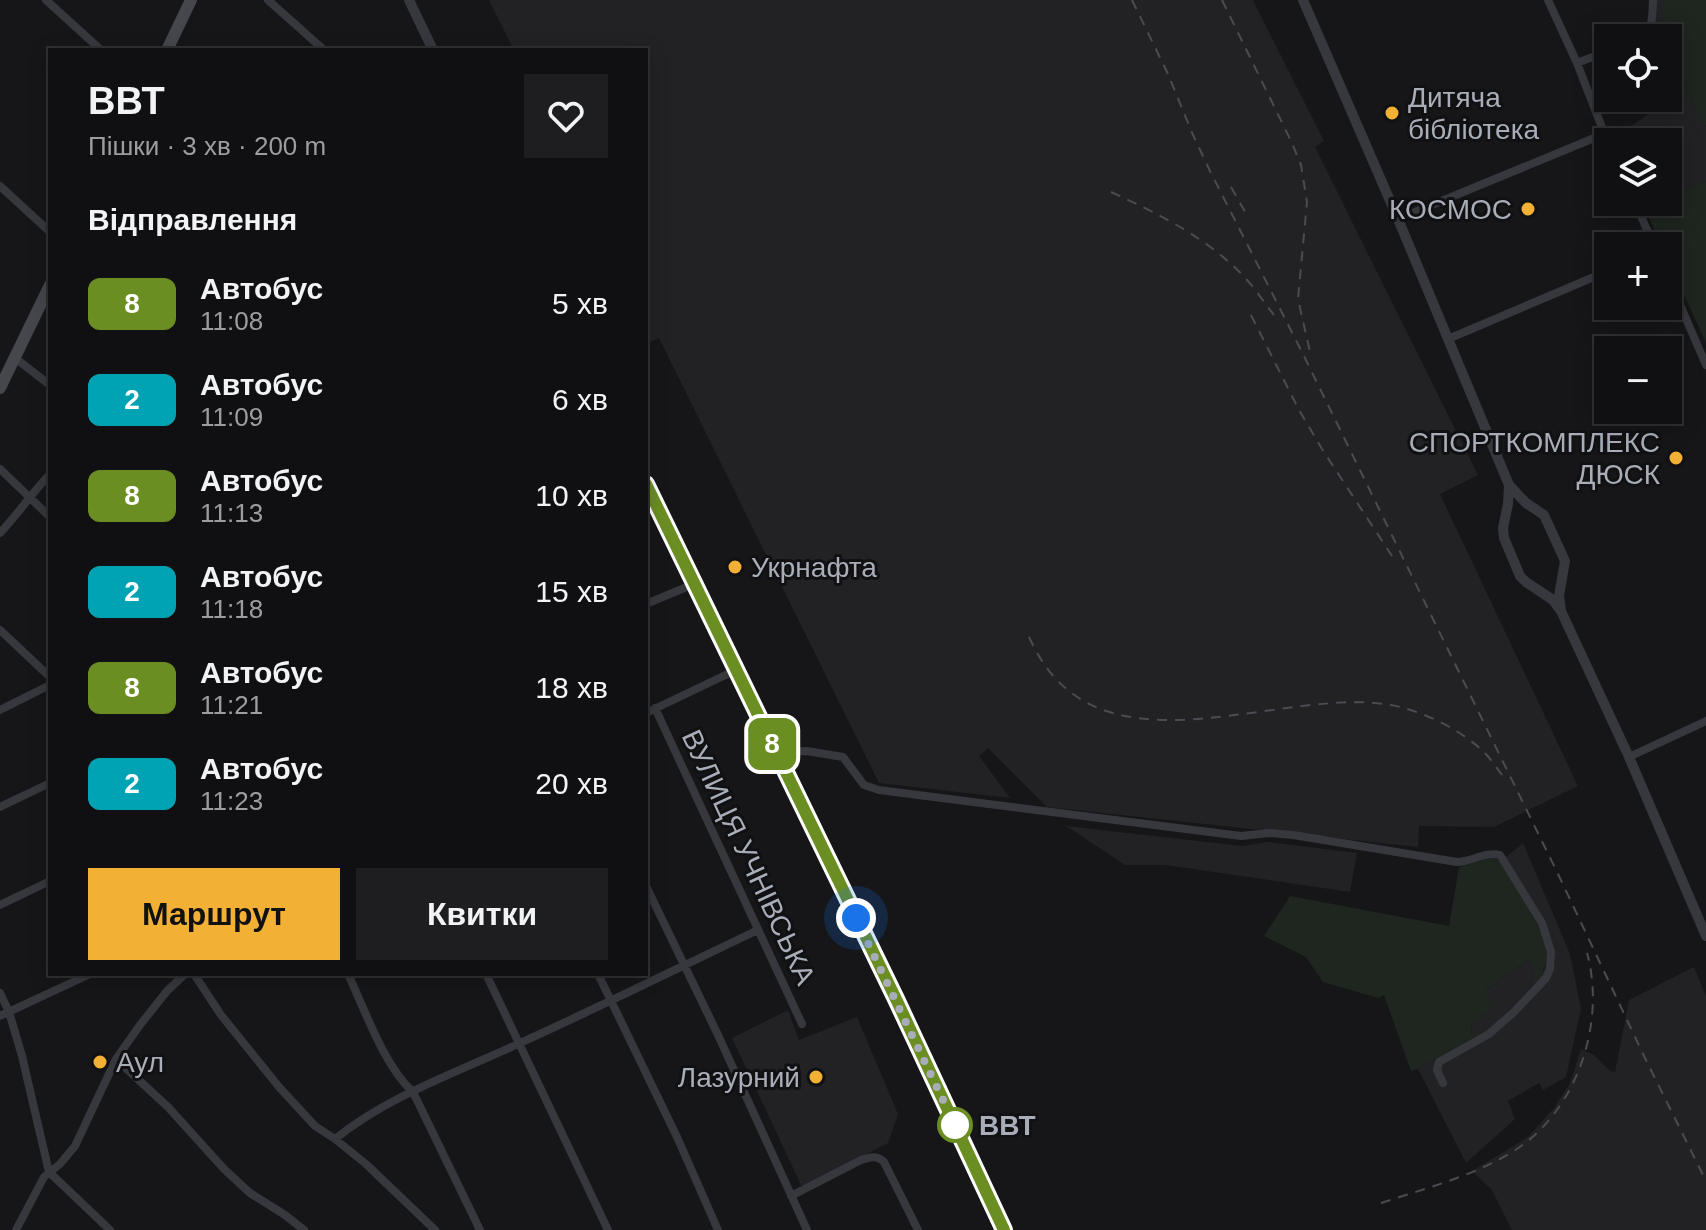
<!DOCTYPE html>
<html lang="uk">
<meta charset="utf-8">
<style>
body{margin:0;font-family:Helvetica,sans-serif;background:#1e1e20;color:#f1f3f6;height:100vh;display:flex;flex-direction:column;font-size:30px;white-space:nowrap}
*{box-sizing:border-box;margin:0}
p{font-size:26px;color:#9c9d9f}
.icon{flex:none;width:44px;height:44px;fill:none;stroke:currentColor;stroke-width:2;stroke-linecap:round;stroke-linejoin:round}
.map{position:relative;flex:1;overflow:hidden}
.drawer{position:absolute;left:48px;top:48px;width:600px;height:928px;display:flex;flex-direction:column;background:#101012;border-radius:0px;box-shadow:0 4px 20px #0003,0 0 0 2px #303032}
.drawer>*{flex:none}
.badge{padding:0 16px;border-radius:12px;font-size:28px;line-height:52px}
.buttons{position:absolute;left:1594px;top:24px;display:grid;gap:16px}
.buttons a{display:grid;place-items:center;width:88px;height:88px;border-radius:0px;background:#101012;box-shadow:0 4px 20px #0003,0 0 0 2px #303032;font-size:40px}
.you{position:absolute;width:40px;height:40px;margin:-20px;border:6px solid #fff;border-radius:50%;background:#1a73e8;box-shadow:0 0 0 12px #1a73e833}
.map>.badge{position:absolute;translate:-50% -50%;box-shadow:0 0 0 4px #fff}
h2{padding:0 40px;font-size:30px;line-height:72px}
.round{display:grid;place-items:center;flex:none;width:84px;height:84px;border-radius:0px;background:#1e1e20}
.overview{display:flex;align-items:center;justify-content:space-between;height:136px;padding:0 40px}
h1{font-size:38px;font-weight:700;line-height:60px}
.button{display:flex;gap:16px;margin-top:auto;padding:16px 40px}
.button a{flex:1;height:92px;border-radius:0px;background:#f2b134;color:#111;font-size:32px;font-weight:700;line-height:92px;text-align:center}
.button a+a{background:#1e1e20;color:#f1f3f6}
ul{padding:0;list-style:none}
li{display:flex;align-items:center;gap:24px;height:96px;padding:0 40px}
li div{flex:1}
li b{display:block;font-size:30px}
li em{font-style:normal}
li .badge{min-width:88px;font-weight:700;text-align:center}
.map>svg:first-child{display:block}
</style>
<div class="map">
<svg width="1706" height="1230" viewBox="0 0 1706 1230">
<rect width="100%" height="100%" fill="#161618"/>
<path fill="#222225" d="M489,0h764l71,141 -9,6 163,328 -38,19 138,292 -84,41 -75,-1 -1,21 -371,-40 -59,-59 -9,8 31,42 -131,-15 -220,-445 -13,6v-294h-132z
M1654,0h11v26l28,79 13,22v54l-38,17v-56h-52l-2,-5 44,-29 1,-10h9v-60h-22l8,-8z
M1066,826l176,20 26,-4 89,11 -7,39 -184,-27h-41z
M1523,843l47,111 11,55 -15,68 -23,13 -4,-7 -31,18 7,18 -49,44 -48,-94 56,-32 -3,-6 1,-8 18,-14 -4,-19 43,-31 5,13 10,-2 3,-18 -11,-26 -35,-65z
M1694,967l12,29v234h-194l-20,-40 -20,-19 56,-34 26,-29 16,-25 11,-34 13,6 16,16 5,1 14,-72z
M788,1010l11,30 58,-23 41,97 -10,29 -86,44 -70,-149z"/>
<path fill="#1e261f" d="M1665,0h41v127l-13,-22 -28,-79z
M1706,181v162l-38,-84v-13h-6l-17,-37 16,-7h7v-4z
M1491,858l10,3c10,19 45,74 46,92 0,13 -8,25 -15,35l2,-16 -5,-13 -43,31 5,19 -19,14 -1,8 4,6 -57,32 -7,2 -27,-76 -6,3 -55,-16 -17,-25 -42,-21 26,-40 159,30 10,-59z"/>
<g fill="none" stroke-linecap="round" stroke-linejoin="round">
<path stroke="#37383d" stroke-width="8" d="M46,0l55,50
M268,0l56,50
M1548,0l29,63 31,80
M1640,38c14,-8 12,-23 13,-38
M1577,63l31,-12
M0,186l50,46
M1635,202l19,44
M1398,219l206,-85
M1668,277l38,88
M1448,339l160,-68
M15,358l35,27
M0,469l50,48
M0,533c18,-19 32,-40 50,-59
M646,604l48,-20
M0,630l50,47
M655,708l147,316
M0,710l50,-25
M646,713l90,-43
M776,752l31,-1 36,6 21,28 15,5 362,46 28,-3 24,2 164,27c15,0 28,-11 43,-7l42,68 9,29 -1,17 -4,9 -32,34 -25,22 -50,28 -2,8 6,13
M1629,757l77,-36
M0,807l50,-24
M646,886l72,149 89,195
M0,905l50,-24
M194,974l27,41 58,72 36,39 20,13 31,25 69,66
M348,974c17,36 36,92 65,118l67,138
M486,974l122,256
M598,974l79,163 41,93
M0,993l9,19 13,44 27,116 61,58
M0,1016l90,-42
M116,1059l52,48 56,62 26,24 35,22 19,15
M335,1139c53,-43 123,-67 185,-96 80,-36 158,-75 238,-113
M791,1196l70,-36c9,-3 16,-5 23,2l34,68
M16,1230l28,-53 16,-13 15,-18 41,-87 24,-34 27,-34 18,-17"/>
<path stroke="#37383d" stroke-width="10" d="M409,0l24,50
M1303,0l95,219 111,266 17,18 18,12 21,46 -6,35 2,15
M646,484l250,515 108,231
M1509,485l-1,19 -5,24 1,10 16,38 6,6 27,18 8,11 68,146 77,179"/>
<path stroke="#45474d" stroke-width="12" d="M167,50l24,-50
M0,388l50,-103"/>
<path stroke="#4a4c52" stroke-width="2" stroke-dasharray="10 8" stroke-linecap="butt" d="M1132,0l36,74 25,61 17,36 93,183 256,522 85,180 62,125
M1222,0l70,143 9,22 6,37 -9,97 12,53
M1231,187l17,30
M1111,192c50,23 99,47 136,88 10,11 18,24 27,35
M1251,315l48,95 23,39 70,107
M1029,637c7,15 15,29 26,41 80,87 235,9 336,27 32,6 68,24 92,46 7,7 13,16 19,24
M1381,1203c46,-15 96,-28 136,-54 61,-41 89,-127 70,-196"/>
</g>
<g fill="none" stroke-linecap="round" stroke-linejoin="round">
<defs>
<path id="line" d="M646,484l250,515 108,231"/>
</defs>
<use href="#line" stroke="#fff" stroke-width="18"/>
<use href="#line" stroke="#6b8e23" stroke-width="12"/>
<path stroke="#a8adb8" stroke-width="8" stroke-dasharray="0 14.4" d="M856,918l99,207"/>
</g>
<g fill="#f2b134" stroke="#111113" stroke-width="3">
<circle cx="1392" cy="113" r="8"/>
<circle cx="1528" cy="209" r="8"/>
<circle cx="1676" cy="458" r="8"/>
<circle cx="735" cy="567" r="8"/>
<circle cx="100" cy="1062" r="8"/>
<circle cx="816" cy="1077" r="8"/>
</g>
<circle fill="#fff" stroke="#6b8e23" stroke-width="4" cx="955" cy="1125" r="16"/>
<g text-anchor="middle" stroke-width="6" stroke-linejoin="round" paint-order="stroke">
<g font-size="28" fill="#a8adb8" stroke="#111113" text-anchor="start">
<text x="1408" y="107">Дитяча<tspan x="1408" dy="32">бібліотека</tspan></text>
<text x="1512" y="219" text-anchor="end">КОСМОС</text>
<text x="1660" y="452" text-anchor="end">СПОРТКОМПЛЕКС<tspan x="1660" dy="32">ДЮСК</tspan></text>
<text x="751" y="577">Укрнафта</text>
<text x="116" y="1072">Аул</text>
<text x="800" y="1087" text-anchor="end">Лазурний</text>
</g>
<g font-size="28" fill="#a8adb8" stroke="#111113">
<text transform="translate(749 857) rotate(65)" y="10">ВУЛИЦЯ УЧНІВСЬКА</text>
</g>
<g font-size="28" font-weight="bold" fill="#a8adb8" stroke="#111113" text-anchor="start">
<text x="979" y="1135">ВВТ</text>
</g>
</g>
</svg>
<div class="buttons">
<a><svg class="icon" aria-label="locate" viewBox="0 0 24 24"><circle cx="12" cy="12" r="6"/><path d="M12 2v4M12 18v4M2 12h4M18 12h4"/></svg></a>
<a><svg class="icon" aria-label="layers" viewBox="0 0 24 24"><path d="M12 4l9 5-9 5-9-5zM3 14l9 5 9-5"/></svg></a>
<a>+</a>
<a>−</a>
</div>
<div class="you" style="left:856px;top:918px"></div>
<b class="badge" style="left:772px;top:744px;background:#6b8e23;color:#fff">8</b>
<section class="drawer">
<div class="overview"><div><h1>ВВТ</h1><p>Пішки · 3 хв · 200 m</p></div><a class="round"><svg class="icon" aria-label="heart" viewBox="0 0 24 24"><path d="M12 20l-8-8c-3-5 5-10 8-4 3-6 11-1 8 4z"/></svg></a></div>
<h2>Відправлення</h2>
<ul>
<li><span class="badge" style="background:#6b8e23;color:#fff">8</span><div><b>Автобус</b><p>11:08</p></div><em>5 хв</em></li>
<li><span class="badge" style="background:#00a3b4;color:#fff">2</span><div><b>Автобус</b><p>11:09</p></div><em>6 хв</em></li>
<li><span class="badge" style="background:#6b8e23;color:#fff">8</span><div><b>Автобус</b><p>11:13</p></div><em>10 хв</em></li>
<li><span class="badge" style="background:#00a3b4;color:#fff">2</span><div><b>Автобус</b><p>11:18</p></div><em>15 хв</em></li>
<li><span class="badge" style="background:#6b8e23;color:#fff">8</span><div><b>Автобус</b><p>11:21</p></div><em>18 хв</em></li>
<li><span class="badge" style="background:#00a3b4;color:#fff">2</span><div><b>Автобус</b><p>11:23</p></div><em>20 хв</em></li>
</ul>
<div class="button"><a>Маршрут</a><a>Квитки</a></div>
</section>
</div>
